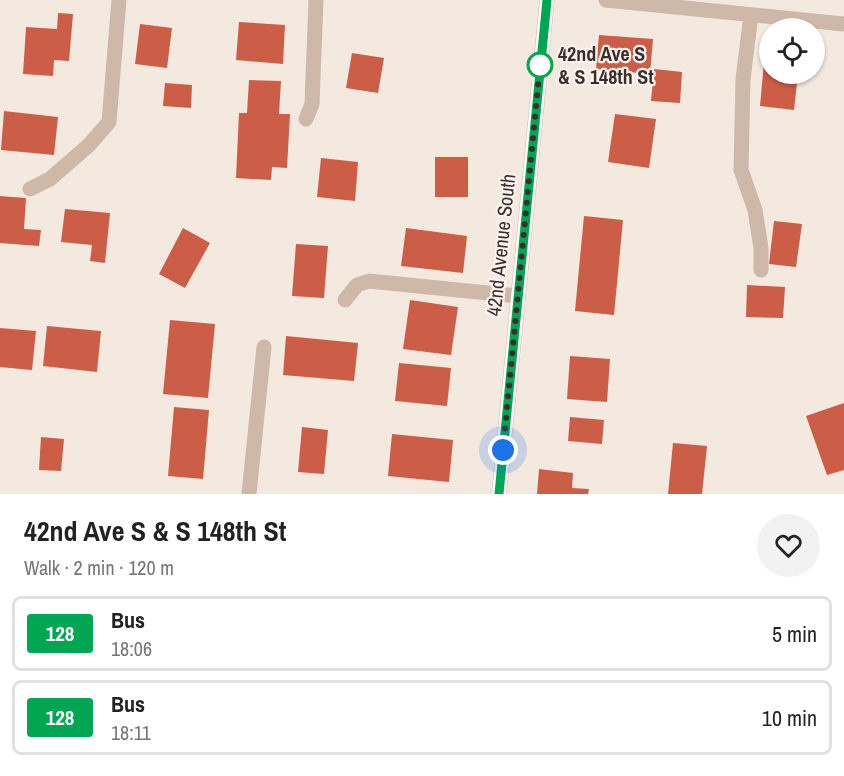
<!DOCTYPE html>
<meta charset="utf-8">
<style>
body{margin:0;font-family:"Archivo Narrow",sans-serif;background:#f2f2f2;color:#222;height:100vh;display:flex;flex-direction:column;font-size:22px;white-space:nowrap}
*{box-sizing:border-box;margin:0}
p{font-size:20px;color:#767676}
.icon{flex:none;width:33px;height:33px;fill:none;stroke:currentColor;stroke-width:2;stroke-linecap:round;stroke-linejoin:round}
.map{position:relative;height:494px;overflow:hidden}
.sheet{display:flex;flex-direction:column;background:#fff;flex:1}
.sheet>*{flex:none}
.badge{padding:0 12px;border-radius:4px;font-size:21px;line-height:39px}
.buttons{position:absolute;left:759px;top:18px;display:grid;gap:12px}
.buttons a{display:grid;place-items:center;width:66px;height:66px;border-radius:50%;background:#fff;box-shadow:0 2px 4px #0004;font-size:30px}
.you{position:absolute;width:30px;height:30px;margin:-15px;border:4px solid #fff;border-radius:50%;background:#1a73e8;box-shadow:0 0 0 9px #1a73e833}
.map>.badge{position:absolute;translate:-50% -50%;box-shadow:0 0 0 3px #fff}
.round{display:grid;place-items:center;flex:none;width:63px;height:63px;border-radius:32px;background:#f2f2f2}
.summary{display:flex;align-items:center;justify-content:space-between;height:102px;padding:0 24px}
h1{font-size:28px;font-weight:700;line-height:45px}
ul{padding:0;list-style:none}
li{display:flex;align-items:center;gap:18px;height:75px;margin:0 12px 9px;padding:0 12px;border:3px solid #e0e0e0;border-radius:9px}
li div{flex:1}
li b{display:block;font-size:22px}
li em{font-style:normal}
li .badge{min-width:66px;font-weight:700;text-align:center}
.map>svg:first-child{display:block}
</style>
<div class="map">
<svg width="844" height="494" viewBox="0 0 844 494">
<rect width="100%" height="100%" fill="#f4e9df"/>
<path fill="#cc5d46" d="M58,13l15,1 -4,47 -15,-1 -1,16 -30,-2 3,-47 31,2z
M239,22l46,3 -2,39 -47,-4z
M140,24l32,4 -5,40 -32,-4z
M599,35l54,4 -3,35 -54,-5z
M352,53l32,5 -6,35 -32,-5z
M764,62h6v12h28l-4,36 -34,-4z
M654,69l28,3 -2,31 -29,-2z
M249,80l32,1 -2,33h11l-3,54 -15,-1 -1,13 -35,-2 3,-65h8z
M165,83l27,2 -1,23 -28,-2z
M4,111l54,6 -4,38 -53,-5z
M615,114l41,5 -7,49 -41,-6z
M435,157h33v40h-33z
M321,158l37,4 -3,39 -38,-4z
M0,196l26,2 -2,31 17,1 -2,16 -39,-3z
M65,209l45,4 -5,50 -15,-2 2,-16 -31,-3z
M584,216l39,4 -9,95 -39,-4z
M774,221l28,3 -6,43 -27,-3z
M183,228l27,15 -25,45 -26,-14z
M406,228l61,8 -4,37 -62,-7z
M296,244l32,2 -4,52 -32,-2z
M747,285l38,2 -2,31 -37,-1z
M410,300l48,7 -7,48 -48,-6z
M170,320l45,4 -7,74 -45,-4z
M47,326l54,5 -4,41 -54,-6z
M0,328l36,3 -4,39 -32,-3z
M286,336l72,7 -4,38 -71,-6z
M570,356l40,3 -3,43 -40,-3z
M399,363l52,5 -4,38 -52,-5z
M844,403v67l-17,5 -21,-59z
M174,407l35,3 -6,69 -35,-3z
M570,417l34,3 -2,24 -34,-3z
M302,427l26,3 -4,44 -26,-2z
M392,434l61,6 -4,42 -61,-6z
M41,437l23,2 -3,32 -22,-1z
M673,443l34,3 -5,48h-34z
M539,469l34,4 -1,15 17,1 -1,5h-51z"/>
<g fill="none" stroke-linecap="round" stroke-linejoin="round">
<path stroke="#ceb8aa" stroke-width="15" d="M606,0l238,24
M751,15l-8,64 -2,91 14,40 6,38v22
M306,119l6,-15 4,-104
M30,189l20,-10 39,-34 20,-23 10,-122
M345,300l12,-15 12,-4 148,15
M249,494l15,-147
M499,494l48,-494"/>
</g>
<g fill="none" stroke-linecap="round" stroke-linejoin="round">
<defs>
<path id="line" d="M499,494l48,-494"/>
</defs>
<use href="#line" stroke="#fff" stroke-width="14"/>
<use href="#line" stroke="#00a651" stroke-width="9"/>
<path stroke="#3b2e2a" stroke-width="6" stroke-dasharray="0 10.8" d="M503,450l37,-385"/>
</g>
<circle fill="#fff" stroke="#00a651" stroke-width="3" cx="540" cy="65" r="12"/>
<g text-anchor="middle" stroke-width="4.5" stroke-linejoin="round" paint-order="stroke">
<g font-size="20" font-weight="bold" fill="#3b2e2a" stroke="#fbf3ed" text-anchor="start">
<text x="558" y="61">42nd Ave S<tspan x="558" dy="23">&amp; S 148th St</tspan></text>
</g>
<g font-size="20" fill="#3b2e2a" stroke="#fbf3ed">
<text transform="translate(501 245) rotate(-84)" y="7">42nd Avenue South</text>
</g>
</g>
</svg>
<div class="buttons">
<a><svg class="icon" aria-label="locate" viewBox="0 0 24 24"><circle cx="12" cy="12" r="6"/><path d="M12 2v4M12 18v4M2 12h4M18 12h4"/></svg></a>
</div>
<div class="you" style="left:503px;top:450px"></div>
</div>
<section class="sheet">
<div class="summary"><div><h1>42nd Ave S &amp; S 148th St</h1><p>Walk · 2 min · 120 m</p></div><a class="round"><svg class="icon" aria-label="heart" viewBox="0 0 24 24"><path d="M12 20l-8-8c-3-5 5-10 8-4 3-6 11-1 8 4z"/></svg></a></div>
<ul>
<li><span class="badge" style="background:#00a651;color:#fff">128</span><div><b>Bus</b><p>18:06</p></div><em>5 min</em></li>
<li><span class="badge" style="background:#00a651;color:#fff">128</span><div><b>Bus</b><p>18:11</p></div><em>10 min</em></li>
</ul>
</section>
